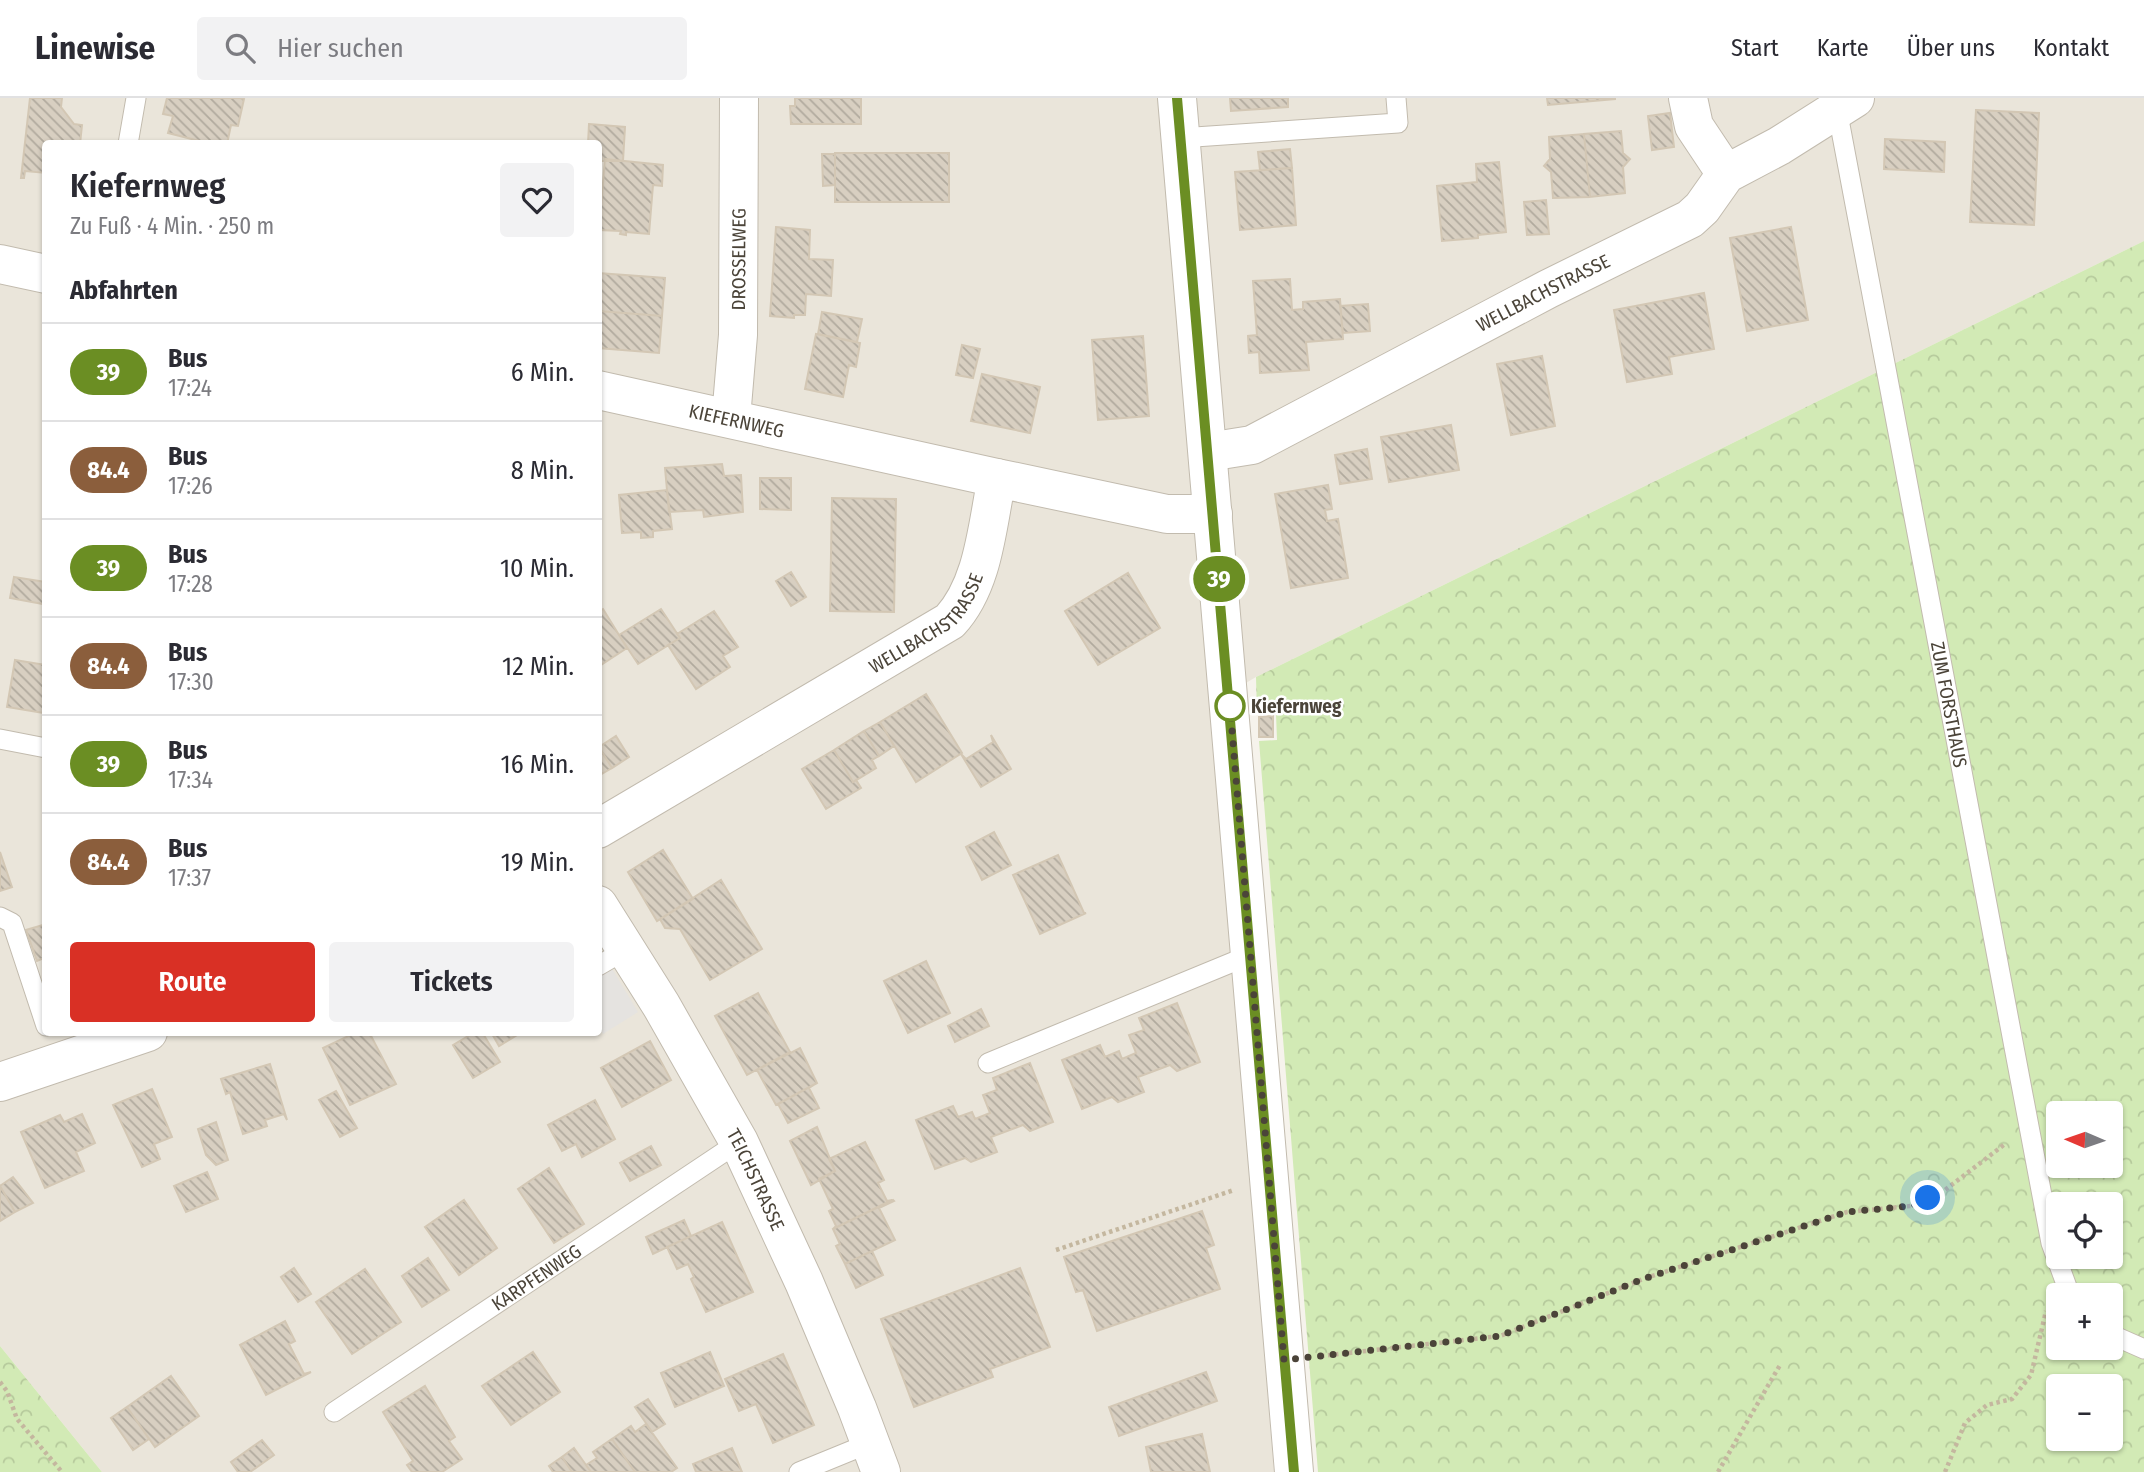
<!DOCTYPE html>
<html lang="de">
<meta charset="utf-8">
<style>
body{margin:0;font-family:"Fira Sans Condensed",sans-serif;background:#f2f2f3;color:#2b2b33;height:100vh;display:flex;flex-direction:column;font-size:26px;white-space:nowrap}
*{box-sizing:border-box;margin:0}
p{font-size:23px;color:#7c7c81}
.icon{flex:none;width:38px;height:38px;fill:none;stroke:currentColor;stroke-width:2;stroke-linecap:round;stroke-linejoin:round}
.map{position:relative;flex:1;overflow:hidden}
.drawer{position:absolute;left:42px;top:42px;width:560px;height:896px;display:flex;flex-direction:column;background:#fff;border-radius:7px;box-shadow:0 2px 5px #0004}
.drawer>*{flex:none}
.badge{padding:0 14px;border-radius:23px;font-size:24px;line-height:46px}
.needle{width:46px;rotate:272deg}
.controls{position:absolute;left:2046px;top:1003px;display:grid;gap:14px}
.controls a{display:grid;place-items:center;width:77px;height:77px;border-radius:7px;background:#fff;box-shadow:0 2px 5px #0004;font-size:35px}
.you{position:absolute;width:35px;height:35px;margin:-18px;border:5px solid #fff;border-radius:50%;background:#1a73e8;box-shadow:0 0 0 10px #1a73e833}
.map>.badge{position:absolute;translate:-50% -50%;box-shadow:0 0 0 4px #fff}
h2{padding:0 28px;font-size:26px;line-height:63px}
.round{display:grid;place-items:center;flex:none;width:74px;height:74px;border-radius:7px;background:#f2f2f3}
.overview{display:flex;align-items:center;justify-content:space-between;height:119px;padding:0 28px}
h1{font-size:33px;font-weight:600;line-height:52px}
.button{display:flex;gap:14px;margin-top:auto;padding:14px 28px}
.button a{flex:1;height:80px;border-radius:7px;background:#d93025;color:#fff;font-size:28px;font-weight:600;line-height:80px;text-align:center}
.button a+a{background:#f2f2f3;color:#2b2b33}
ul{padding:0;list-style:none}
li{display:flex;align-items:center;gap:21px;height:98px;padding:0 28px;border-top:2px solid #e1e1e2}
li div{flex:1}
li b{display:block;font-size:26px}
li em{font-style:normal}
li .badge{min-width:77px;font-weight:700;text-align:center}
header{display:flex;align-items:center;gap:42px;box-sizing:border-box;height:98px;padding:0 35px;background:#fff;border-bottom:2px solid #e1e1e2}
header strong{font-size:33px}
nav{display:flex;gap:38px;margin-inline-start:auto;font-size:24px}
.search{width:490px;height:63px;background:#f2f2f3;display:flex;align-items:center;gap:18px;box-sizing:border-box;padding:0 24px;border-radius:7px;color:#7c7c81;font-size:26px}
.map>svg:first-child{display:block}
</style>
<header>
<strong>Linewise</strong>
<div class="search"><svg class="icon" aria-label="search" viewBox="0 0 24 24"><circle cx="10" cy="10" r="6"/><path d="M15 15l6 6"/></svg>Hier suchen</div>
<nav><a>Start</a><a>Karte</a><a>Über uns</a><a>Kontakt</a></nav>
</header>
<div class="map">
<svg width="2144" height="1374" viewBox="0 0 2144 1374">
<defs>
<pattern id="forest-crowns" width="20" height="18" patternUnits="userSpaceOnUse" patternTransform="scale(1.75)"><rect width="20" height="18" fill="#d2eab5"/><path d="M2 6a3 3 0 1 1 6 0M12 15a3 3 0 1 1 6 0" fill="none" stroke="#b6ca9c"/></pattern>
<pattern id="building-back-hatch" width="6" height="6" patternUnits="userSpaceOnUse" patternTransform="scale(1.75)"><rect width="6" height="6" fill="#d8cfc1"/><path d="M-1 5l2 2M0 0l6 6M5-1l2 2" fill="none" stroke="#b1aa9e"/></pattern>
</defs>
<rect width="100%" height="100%" fill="#f6f3ec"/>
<path fill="#eae5da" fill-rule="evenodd" d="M0,0h2144v143l-888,436 -44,26 62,769h-1172l-102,-126zM46,46h552v888h-552z"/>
<path fill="url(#forest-crowns)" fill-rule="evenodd" d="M2144,143v1231h-826l-59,-731 18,-1 -1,-26h-19l-1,-37zM2058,1015h52v53h-52zM2058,1106h52v52h-52zM2058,1197h52v53h-52zM2058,1288h52v52h-52z
M0,1248l102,126h-102z"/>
<path fill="#e5e3e0" d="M599,849l39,65 -35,22 -4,-7z"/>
<path fill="url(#building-back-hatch)" stroke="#d3c7b4" stroke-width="2" d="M30,0h32l-1,9 13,17 8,1 -2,19h-34v29l-21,-2 -1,7h-3z
M167,0h73l4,1 -6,27 -7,-1 -4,19h-16l-43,-11 5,-17 -10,-2z
M795,0h66v26h-70l-1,-18h5z
M1230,0h58v9l-57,4z
M1547,0h68v1l-67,6z
M1976,12l63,3 -5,112 -64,-3z
M1670,15l4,34 -22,3 -4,-34z
M589,26l36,3 -2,34h-25v-17h-10z
M1621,33l2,22 7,6 -7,8 2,26 -35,4 -6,-63z
M1584,36l6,63 -37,1 -2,-26 -7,-6 6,-7 -1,-22z
M1885,41l60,3 -1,30 -60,-3z
M1290,51l2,19 -32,2 -2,-18z
M835,55h114v49h-114z
M822,56h13v31l-12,1z
M605,61l58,6 -1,21 -9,-1 -4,49 -23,-2v3l-6,-1 1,-3 -22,-1z
M1499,64l7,70 -28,3v3l-36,3 -5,-55 40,-4 -1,-18z
M1292,70l4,57 -56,5 -5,-58z
M1546,102l3,34 -22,1 -3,-33z
M776,129l34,3 -1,29 24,1 -2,36 -25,-2 -1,21h-11v3l-24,-2z
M1791,129l17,93 -61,11 -17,-93z
M598,175l67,5 -3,38 -64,-5z
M1290,181l2,31 11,-1v-7l37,-3 3,40 -37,3 3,28 -49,3 -1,-21 -10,1 -1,-17 9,-1 -4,-54z
M1704,195l10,56 -45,8 3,17 -45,8 -13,-72z
M1368,206l2,27 -27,2 -3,-27z
M598,213l64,5 -3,37 -61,-5z
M822,214l40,7 -5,23 -39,-8z
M816,236l44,9 -4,24 -7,-2 -6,32 -38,-8z
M1143,238l6,80 -51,4 -6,-80z
M962,247l18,4 -7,29 -17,-3z
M1542,258l13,70 -44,9 -14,-71z
M982,276l58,13 -10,46 -59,-12z
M1451,327l8,45 -70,12 -8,-45z
M1367,351l5,30 -32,5 -5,-29z
M722,366l2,12 17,-1 2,37 -39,5 -1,-7 -34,2 -4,-44z
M760,380h31v32l-31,-1z
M1328,387l4,24 -7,1 2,11 11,-2 10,59 -57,10 -16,-94z
M667,392l5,39 -19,2v6l-12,1v-6l-19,1 -3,-38z
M832,400l64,1 -2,113 -64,-1z
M791,474l15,25 -15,9 -15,-25z
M1128,475l32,55 -62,37 -33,-54z
M14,479l32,5 -3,22 -33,-6z
M603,511l24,39 -26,17 -3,-3v-50z
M661,511l19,29 -42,26 -19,-29z
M714,513l24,36 -15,9 7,11 -34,22 -28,-44 12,-7 -3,-4z
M15,562l31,5 -2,48 -37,-6z
M926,596l36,59 -46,29 -36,-60z
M1273,618v21h-14v-20z
M880,624l14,24 -15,10 -15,-25z
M864,633l15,25 -7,4 4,8 -23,14 -19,-32z
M991,637l20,34 -30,18 -20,-33 5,5 27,-17z
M616,638l13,21 -17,11 -13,-21z
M598,648l14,22 -14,8z
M834,652l19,32 3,-2 5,8 -35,21 -24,-40z
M994,734l17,33 -29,15 -16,-33z
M663,752l30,49 -36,22 -29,-49z
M0,754l12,35 -12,4z
M1058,757l26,58h2l-46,21 -27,-59z
M721,782l41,69 -52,31 -30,-51 -15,-1 -5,-9z
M46,826v37l-2,-3 -7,3 -11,-31z
M926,863l24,52 -42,20 -24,-52z
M758,895l32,59 -43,23 -32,-59z
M1177,905l23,59 -23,9 -7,-6 -32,12 6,15 -26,10 -6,-5 -30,12 -20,-49 38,-15 5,12 14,-6 3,8 14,-6 -7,-18 15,-5 -5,-12z
M981,911l8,17 -34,16 -7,-16z
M357,934h12l27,52 -46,21 -27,-57z
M475,934h7l18,30 -27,16 -20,-33z
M491,934h31l-23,14z
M650,943l21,39 -49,27 -21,-39z
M800,950l17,35 -41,22 -19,-35z
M1030,965l23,59 -23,9 -7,-6 -32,12 6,15 -26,10 -6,-4 -30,11 -19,-49 37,-14 5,11 14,-5 3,7 15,-6 -7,-18 14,-5 -4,-12z
M270,966l17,56 -3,-6 -19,6 2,6 -24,8 -13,-42 -4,2 -5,-15z
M817,985l-8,5 10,20 -31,15 -10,-19z
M152,991l20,48 -18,7 6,15 -18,8 -29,-62z
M336,993l21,37 -17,9 -21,-37z
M595,1002l20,39 -33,18 -6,-13 -14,7 -14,-26z
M82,1016l13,29 -19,9 8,19 -39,17 -24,-56 39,-17 4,7z
M216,1024l12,38 -12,5 -10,-10 -8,-26z
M817,1029l18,44 -24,14 -21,-44z
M865,1044l19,38 -6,3 9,18 5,-1 -59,29 3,-3 -7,-15 4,-2 -14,-30 16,-8 -6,-12z
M651,1048l10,19 -31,16 -10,-18z
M549,1070l35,56 -30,19 -36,-54z
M207,1074l11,27 -32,13 -12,-26z
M13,1079l20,26 -18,9 -15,-26z
M0,1088l15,26 -15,9z
M464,1102l33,48 -38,27 -34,-48z
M893,1102l1,1 -15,7 16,32 -50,24 -9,-18 4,-2 -7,-15z
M1202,1113l12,34 -8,3 14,41 -123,42 -14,-41 -7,2 -12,-35z
M684,1122l7,16 -38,18 -7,-17z
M722,1124l31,70 -47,20 -15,-33 3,-2 -6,-13 -11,5 -10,-22z
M872,1153l11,24 -27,13 -11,-24z
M428,1160l21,32 -27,17 -20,-31z
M294,1170l17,26 -13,8 -17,-25z
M1020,1170l30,79 -60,22 3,8 -79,30 -33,-88z
M365,1171l36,53 -49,32 -36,-52z
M285,1223l10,20 -6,3 15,30 7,-2 -45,23 -26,-50z
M533,1254l27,40 -49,33 -29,-39z
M710,1254l14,34 -49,21 -14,-34z
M783,1256l31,71 -41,18 -17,-39 -17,7 -14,-32z
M1206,1274l11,29 -98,35 -10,-29z
M171,1278l28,40 -44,31 -28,-40z
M425,1288l30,51 -6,4 13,18 -20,13h-30l-5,-7 6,-4 -30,-49z
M648,1301l17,25 -13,8 -17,-25z
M127,1309l22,32 -16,11 -22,-32z
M646,1326l31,44 -6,4h-36l-23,-33 19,-13 4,6z
M1202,1336l8,38h-59l-5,-25z
M612,1341l23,33h-44l-5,-7 11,-7 -4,-6z
M262,1342l12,15 -24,17h-12l-7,-10z
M574,1350l12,17 5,7h-19l-10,-15z
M732,1350l10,24h-46l-3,-8z
M562,1359l10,15h-19l-4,-6z"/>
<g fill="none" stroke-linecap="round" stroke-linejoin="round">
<defs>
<g id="lane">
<path id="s1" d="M1837,11l214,1134 19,52"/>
<path d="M1180,40l218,-15 -2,-25"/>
<path d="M128,46l8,-46"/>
<path d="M0,641l46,9"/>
<path d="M0,819l12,6 34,103"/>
<path d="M598,868l29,-17"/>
<path d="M988,965l262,-108"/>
<path d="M2110,1236l34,15"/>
<path id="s2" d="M334,1314l405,-270"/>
<path d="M799,1374l71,-29"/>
</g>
<g id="street">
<path d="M1177,0l117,1374"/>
<path d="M1688,0l6,28 32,48"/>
<path d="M0,166l46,10"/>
<path id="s3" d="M598,292l399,88"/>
<path id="s4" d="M731,320l7,-83 1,-237"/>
<path id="s5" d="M1208,354l44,-7 296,-156 142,-70 12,-11 24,-34 53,-28 76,-48"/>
<path id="s6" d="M598,731l352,-208c34,-37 37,-95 47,-143l170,36h46"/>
<path id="s7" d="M598,807l63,100 78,137 65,140 53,126 24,64"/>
<path d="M0,984l148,-50"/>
</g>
</defs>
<use href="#lane" stroke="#c2bbae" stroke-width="21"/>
<use href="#street" stroke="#c2bbae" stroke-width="40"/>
<path stroke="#c4b79f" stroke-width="4.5" stroke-dasharray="3.5 3.5" stroke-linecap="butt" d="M1056,1152l178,-60
M1321,1258l179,-20 143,-57 204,-67 64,-6 34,-16 60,-46
M0,1284l7,9 10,28 45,53
M1718,1374l62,-107
M1945,1374l20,-49 22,-18 25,-6 19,-24 15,-64"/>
<use href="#lane" stroke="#fff" stroke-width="19"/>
<use href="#street" stroke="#fff" stroke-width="38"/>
</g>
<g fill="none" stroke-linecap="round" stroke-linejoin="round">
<defs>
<path id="line" d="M1177,0l117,1374"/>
</defs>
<use href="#line" stroke="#fff" stroke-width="16"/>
<use href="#line" stroke="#6b8e23" stroke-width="10"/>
<path stroke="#4b4439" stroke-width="7" stroke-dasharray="0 12.6" d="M1230,608l54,654 216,-24 143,-57 204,-67 64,-6 17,-8"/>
</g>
<circle fill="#fff" stroke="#6b8e23" stroke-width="3.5" cx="1230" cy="608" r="14"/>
<g text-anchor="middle" stroke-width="5" stroke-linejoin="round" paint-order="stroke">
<g font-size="19" fill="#4b4439" stroke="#fff">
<text dy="7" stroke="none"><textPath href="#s4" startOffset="159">DROSSELWEG</textPath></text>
<text dy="7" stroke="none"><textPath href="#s5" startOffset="373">WELLBACHSTRASSE</textPath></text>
<text dy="7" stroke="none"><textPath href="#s3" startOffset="142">KIEFERNWEG</textPath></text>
<text dy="7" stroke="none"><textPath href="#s6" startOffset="390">WELLBACHSTRASSE</textPath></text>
<text dy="7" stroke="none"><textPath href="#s1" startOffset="606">ZUM FORSTHAUS</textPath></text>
<text dy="7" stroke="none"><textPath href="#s7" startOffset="317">TEICHSTRASSE</textPath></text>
<text dy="7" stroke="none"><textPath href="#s2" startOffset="243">KARPFENWEG</textPath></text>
</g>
<g font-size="19" font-weight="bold" fill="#4b4439" stroke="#fff" text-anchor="start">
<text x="1251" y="615">Kiefernweg</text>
</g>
</g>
</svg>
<div class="controls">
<a><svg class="needle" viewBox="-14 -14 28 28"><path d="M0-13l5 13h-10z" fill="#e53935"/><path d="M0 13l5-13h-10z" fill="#7c7c81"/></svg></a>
<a><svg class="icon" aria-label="locate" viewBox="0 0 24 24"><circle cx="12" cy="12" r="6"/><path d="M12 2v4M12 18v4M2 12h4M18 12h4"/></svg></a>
<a>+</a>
<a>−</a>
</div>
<div class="you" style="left:1928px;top:1100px"></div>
<b class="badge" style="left:1219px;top:481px;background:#6b8e23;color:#fff">39</b>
<section class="drawer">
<div class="overview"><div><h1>Kiefernweg</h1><p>Zu Fuß · 4 Min. · 250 m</p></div><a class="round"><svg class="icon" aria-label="heart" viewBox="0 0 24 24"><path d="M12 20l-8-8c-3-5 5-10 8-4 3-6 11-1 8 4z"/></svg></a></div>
<h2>Abfahrten</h2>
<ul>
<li><span class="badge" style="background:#6b8e23;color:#fff">39</span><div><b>Bus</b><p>17:24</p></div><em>6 Min.</em></li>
<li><span class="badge" style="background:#8b5e3c;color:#fff">84.4</span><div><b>Bus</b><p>17:26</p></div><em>8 Min.</em></li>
<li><span class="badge" style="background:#6b8e23;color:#fff">39</span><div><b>Bus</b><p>17:28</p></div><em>10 Min.</em></li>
<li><span class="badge" style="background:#8b5e3c;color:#fff">84.4</span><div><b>Bus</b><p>17:30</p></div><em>12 Min.</em></li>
<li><span class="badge" style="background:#6b8e23;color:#fff">39</span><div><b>Bus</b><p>17:34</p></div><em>16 Min.</em></li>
<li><span class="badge" style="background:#8b5e3c;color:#fff">84.4</span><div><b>Bus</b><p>17:37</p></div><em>19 Min.</em></li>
</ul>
<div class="button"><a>Route</a><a>Tickets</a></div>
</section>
</div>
